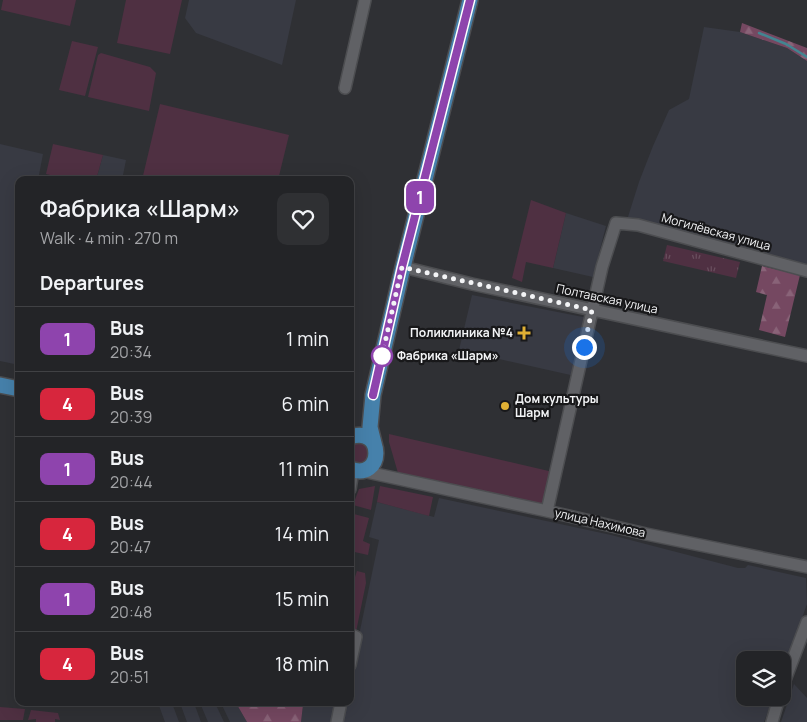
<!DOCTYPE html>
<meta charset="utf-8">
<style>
body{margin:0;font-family:Manrope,sans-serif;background:#2f3033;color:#f1f3f6;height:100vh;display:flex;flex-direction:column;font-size:19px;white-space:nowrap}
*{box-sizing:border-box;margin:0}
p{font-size:16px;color:#a3a4a7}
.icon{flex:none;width:28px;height:28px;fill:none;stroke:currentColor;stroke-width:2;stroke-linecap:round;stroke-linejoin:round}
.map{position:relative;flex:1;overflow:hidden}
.details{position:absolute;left:15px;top:176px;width:339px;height:530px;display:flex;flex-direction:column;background:#232427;border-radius:10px;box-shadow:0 5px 20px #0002,0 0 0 1px #404144}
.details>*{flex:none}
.badge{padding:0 10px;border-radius:8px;font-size:18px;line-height:32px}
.buttons{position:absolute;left:736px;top:651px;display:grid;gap:10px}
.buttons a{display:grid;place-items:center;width:55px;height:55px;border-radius:10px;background:#232427;box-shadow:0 5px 20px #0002,0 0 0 1px #404144;font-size:25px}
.you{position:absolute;width:25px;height:25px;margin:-12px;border:4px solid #fff;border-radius:50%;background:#1a73e8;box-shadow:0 0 0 8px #1a73e833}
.map>.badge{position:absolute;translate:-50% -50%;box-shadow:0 0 0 2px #fff}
h2{padding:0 25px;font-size:19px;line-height:45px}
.round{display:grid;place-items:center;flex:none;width:52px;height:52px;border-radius:10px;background:#2f3033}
.headline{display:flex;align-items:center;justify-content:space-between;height:85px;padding:0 25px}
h1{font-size:24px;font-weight:600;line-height:38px}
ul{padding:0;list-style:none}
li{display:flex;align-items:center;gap:15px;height:65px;padding:0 25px;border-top:1px solid #404144}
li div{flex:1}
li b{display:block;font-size:19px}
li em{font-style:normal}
li .badge{min-width:55px;font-weight:700;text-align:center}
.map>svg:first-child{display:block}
</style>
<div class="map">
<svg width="807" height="722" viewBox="0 0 807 722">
<defs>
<pattern id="forest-firs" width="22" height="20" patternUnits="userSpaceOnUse" patternTransform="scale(1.25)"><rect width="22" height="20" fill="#754861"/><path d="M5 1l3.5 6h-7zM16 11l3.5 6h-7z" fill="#896378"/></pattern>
<pattern id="park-tufts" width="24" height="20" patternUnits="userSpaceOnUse" patternTransform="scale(1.25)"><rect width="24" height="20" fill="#4f3042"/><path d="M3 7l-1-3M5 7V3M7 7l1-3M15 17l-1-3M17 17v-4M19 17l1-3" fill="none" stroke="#694f5e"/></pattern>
</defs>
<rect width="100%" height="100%" fill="#2f3034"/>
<path fill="#383a43" d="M189,0h107l-14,65 -86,-32 -11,-15z
M704,27l36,5 47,16 20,13v206l-180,-47 12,-38 14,-36 16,-36 20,-11z
M0,144l43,10 -5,26h-19v185l-19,-4z
M103,155l23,5 -4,20h-26z
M566,213l40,13 -13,51 -40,-9z
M472,295l116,23 -13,58 -116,-26z
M439,498l172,37 127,33h7l3,-3 58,13 1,26 -24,67 -1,-11h-37v38h28l-9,24h-423l4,-19 5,-1v-24l29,-138 -10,-3 8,-35 57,15z
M794,684l13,14v24h-26z
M158,703h14l7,19h-14z
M180,703h14l7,19h-14z
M200,703h15l9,19h-16z
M221,703h15l11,19h-17z
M296,703h44l-5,19h-34l2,-17z"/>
<path fill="#4f3042" d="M3,0h73l-6,26 -69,-16z
M126,0h56l-12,54 -53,-11z
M72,41l26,6 -13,49 -26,-6z
M101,53l49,14 6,6 -7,38 -61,-14 10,-42z
M160,104l129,31 -11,45h-136z
M53,144l50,11 -7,25h-25l-25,-6z
M531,200l35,13 -13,55 -27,-6 -4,20 -10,-4z
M389,434l164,38 -6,27 -6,5 -143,-31 -9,-31z
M359,441l8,4 2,13 -7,7 -12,-3v-18z
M375,486l-4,24 -18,-5 6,-16z
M380,486l53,11 -4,19 -52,-14z
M350,513l19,5 -6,23 7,3 -2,11 -18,-4z
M357,571l8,2 1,10 -10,49 -6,-2v-54l5,1z
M0,707l25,2 -2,11h-23z
M31,710l27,3 2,7 -5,-1v3h-19v-3l-8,1z"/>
<path fill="url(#forest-firs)" d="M742,23l65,25v13l-20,-13 -47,-16z
M762,266l38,9 -15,62 -26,-7 8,-35 -11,-3z
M236,703h60l7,2 -2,17h-54z"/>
<path fill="url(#park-tufts)" d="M667,245l73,17 -4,16 -73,-17z"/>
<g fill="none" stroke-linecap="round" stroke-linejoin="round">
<path stroke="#428591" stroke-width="2.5" d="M759,33l27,11 21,13"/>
<defs>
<path id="minor" d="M345,88l20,-88
M403,267l69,17 335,72
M362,471l185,40 99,23 161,33
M350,489l3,-18
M547,511l55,-244 14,-44 22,2 169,46
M350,634l6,3 -6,28
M782,688l25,-66
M337,722l4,-20
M772,722l7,-24"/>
<path id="major" d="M0,385l19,4
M350,437c35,-12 34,45 0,32
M375,447l-5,-20 3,-32 30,-128 67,-267"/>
</defs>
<use href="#minor" stroke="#4c4d50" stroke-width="14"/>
<use href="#major" stroke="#4c4d50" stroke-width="18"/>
<use href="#minor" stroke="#606165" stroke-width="11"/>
<use href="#major" stroke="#4681ab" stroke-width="15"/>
</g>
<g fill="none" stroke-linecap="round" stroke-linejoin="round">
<defs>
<path id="line" d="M373,395l29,-128 68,-267"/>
</defs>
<use href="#line" stroke="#fff" stroke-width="11"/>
<use href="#line" stroke="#8e44ad" stroke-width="8"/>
<path stroke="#f3f4f6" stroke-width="5" stroke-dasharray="0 9" d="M382,356l20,-89 190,43 -8,37"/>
</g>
<g fill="#e0b034" stroke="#18181a" stroke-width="2">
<path d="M521.5 325.5h5v5h5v5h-5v5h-5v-5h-5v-5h5z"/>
<circle cx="505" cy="406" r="5"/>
</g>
<circle fill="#fff" stroke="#8e44ad" stroke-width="2.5" cx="382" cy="356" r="10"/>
<g text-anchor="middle" stroke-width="4.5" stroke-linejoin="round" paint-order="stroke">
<g font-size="12" fill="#f3f4f6" stroke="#18181a">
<text transform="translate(716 232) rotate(15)" y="4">Могилёвская улица</text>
<text transform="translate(607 299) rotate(12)" y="4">Полтавская улица</text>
<text transform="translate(600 523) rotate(13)" y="4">улица Нахимова</text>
</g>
<g font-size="12" font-weight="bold" fill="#f3f4f6" stroke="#18181a" text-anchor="end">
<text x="513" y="337">Поликлиника №4</text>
<text x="515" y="403" text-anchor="start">Дом культуры<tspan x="515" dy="14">Шарм</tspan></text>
</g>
<g font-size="12" font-weight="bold" fill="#f3f4f6" stroke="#18181a" text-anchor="start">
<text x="397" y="360">Фабрика «Шарм»</text>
</g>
</g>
</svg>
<div class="buttons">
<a><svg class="icon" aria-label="layers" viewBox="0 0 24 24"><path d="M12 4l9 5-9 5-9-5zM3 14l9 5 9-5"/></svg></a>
</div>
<div class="you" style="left:584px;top:347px"></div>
<b class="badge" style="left:420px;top:197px;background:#8e44ad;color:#fff">1</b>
<section class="details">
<div class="headline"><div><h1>Фабрика «Шарм»</h1><p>Walk · 4 min · 270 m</p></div><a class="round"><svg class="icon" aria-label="heart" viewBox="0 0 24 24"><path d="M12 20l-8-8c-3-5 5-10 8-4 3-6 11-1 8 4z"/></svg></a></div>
<h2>Departures</h2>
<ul>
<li><span class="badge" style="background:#8e44ad;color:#fff">1</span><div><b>Bus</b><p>20:34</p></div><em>1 min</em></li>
<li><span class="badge" style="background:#d7263d;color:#fff">4</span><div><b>Bus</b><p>20:39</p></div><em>6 min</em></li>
<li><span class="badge" style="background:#8e44ad;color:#fff">1</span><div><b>Bus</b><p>20:44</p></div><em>11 min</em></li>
<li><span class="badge" style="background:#d7263d;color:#fff">4</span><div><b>Bus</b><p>20:47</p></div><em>14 min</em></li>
<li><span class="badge" style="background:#8e44ad;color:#fff">1</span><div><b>Bus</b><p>20:48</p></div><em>15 min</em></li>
<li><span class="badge" style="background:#d7263d;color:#fff">4</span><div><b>Bus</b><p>20:51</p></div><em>18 min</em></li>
</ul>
</section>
</div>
